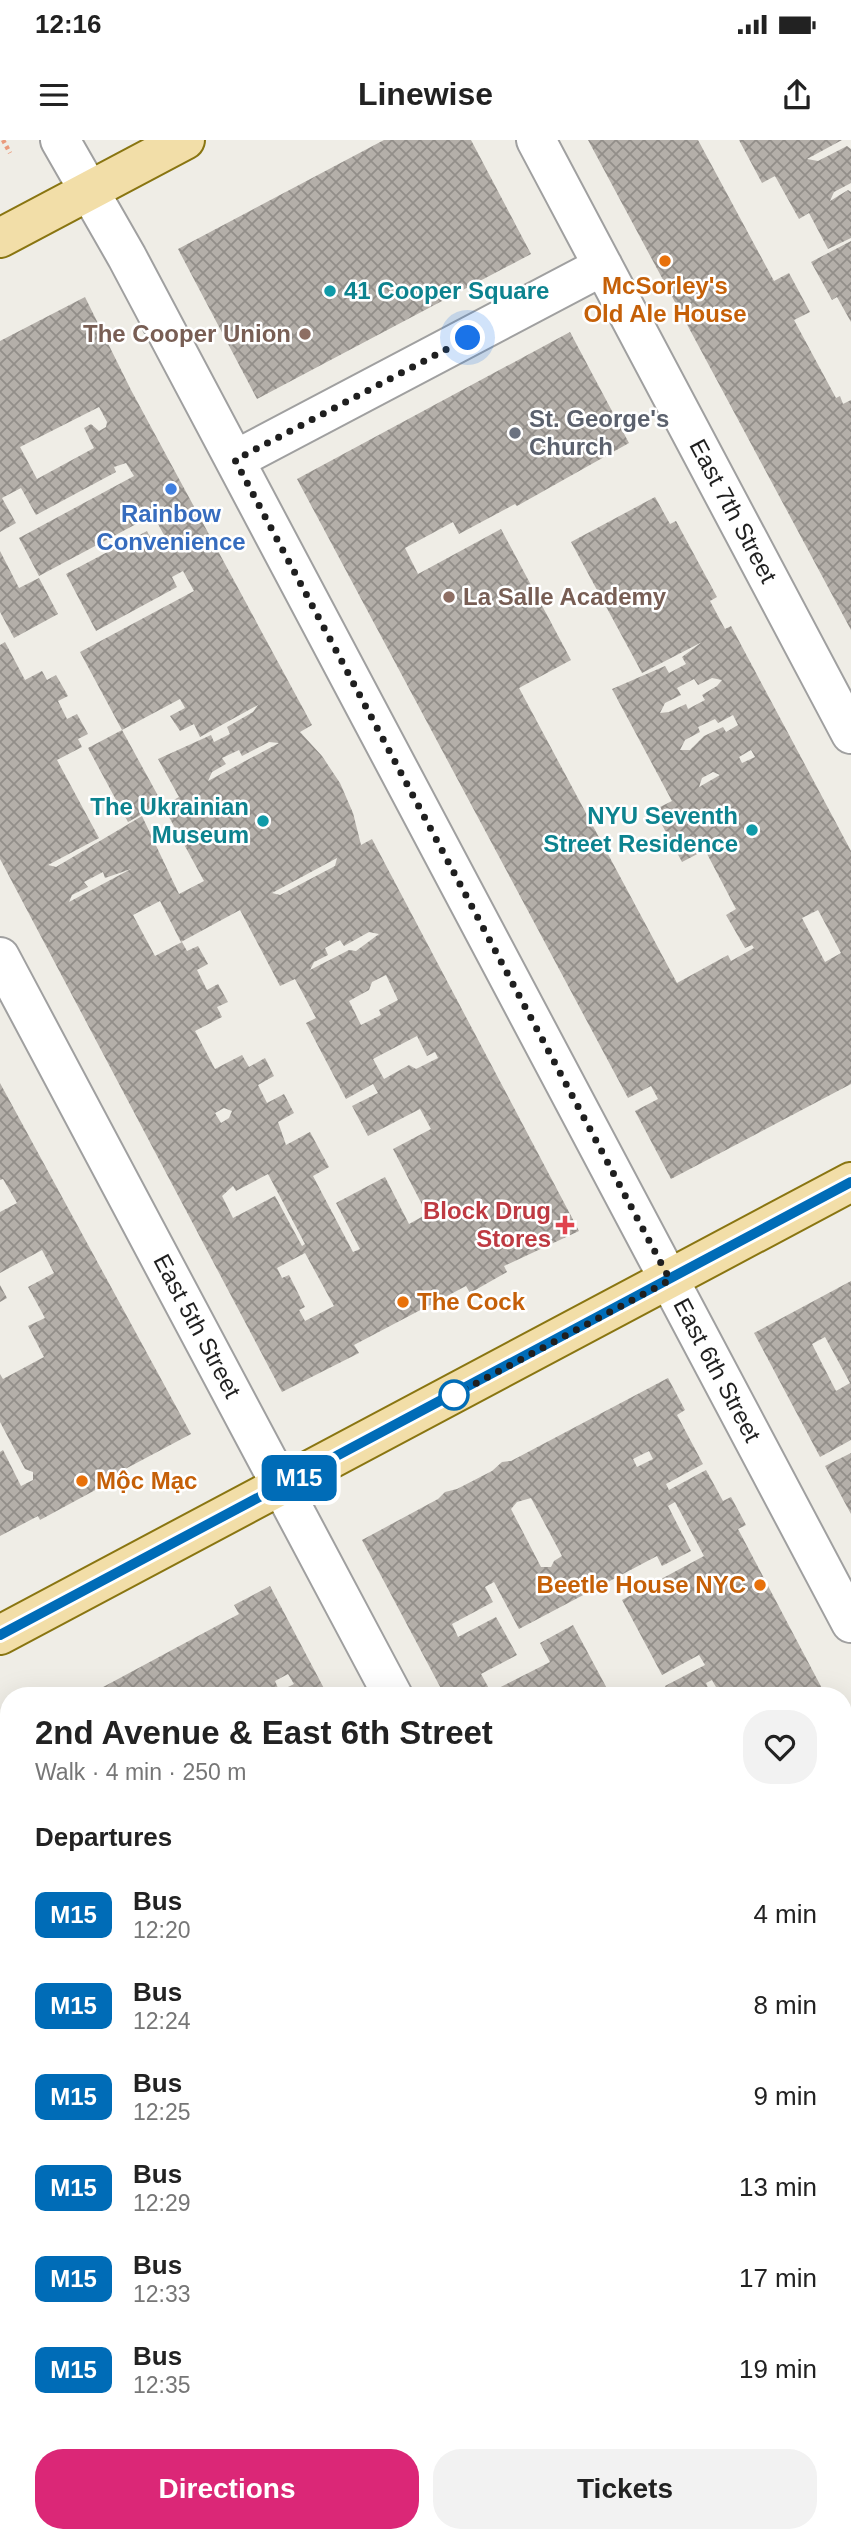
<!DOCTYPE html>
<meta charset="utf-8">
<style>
body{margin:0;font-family:Helvetica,sans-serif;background:#f2f2f2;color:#222;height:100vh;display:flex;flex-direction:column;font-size:26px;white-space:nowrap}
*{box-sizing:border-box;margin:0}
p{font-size:23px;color:#767676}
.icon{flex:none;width:38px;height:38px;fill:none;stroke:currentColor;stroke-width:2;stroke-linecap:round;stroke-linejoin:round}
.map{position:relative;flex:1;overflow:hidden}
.side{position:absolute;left:0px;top:1547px;width:852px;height:856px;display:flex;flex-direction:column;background:#fff;border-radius:28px 28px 0 0;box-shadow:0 7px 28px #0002}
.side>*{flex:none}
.badge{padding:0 14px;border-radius:10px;font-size:24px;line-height:46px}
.you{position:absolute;width:35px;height:35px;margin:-18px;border:5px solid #fff;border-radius:50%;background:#1a73e8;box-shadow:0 0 0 10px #1a73e833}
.map>.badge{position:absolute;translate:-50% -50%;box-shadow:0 0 0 4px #fff}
h2{padding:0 35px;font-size:26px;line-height:63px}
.round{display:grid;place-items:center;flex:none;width:74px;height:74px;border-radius:28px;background:#f2f2f2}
.headline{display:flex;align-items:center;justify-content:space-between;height:119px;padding:0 35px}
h1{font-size:33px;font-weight:700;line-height:52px}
.button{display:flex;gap:14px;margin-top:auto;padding:14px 35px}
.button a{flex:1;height:80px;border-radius:28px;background:#db2777;color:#fff;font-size:28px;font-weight:700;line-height:80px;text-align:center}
.button a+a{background:#f2f2f2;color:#222}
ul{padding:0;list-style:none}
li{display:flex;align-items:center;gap:21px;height:91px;padding:0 35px}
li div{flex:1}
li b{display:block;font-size:26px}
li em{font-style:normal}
li .badge{min-width:77px;font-weight:700;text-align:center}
.status{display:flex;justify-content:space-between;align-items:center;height:49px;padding:0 35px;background:#fff;direction:ltr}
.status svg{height:19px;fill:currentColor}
header{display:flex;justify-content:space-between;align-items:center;height:91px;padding:0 35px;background:#fff;font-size:32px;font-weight:700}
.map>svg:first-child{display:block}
</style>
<div class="status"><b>12:16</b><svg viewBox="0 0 49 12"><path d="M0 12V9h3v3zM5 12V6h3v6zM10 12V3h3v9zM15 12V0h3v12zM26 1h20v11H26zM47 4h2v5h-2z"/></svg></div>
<header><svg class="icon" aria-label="menu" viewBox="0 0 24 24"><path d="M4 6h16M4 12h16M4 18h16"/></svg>Linewise<svg class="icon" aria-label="share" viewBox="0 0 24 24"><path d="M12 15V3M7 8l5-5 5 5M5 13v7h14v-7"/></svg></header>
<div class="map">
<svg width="851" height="2402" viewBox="0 0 851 2402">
<defs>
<pattern id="building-cross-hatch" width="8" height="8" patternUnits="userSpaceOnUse" patternTransform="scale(1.75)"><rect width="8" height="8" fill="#b4afa9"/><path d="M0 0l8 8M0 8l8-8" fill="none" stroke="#928e89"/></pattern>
</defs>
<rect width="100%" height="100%" fill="#efede6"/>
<path fill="url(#building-cross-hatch)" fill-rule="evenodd" d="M384,0h87l60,114 -274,145 -79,-150z
M588,0h110l76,141 15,-8 21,39 -16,8 42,78 4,-2 3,8 8,-4v230z
M739,0h103l-35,19 11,2 29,-15 4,3v34l-17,9 -4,9 18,-11 3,2v46l-23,11 -19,-36 -10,6 -24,-43 -13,7z
M851,101v81l-14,-25 -5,3 -21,-38z
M85,157l46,93 181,335 -12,7 22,24 18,27 13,30 8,32 11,-6 207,392 -75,35 3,6 -37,21 -4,-7 -112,59 5,8 -77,39 -282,-533v-214l5,-3 20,38 17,-9 5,9 9,-5 12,21 -10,5 9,18 10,-5 11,20 -10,5 4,8 -25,13 42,78 -51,27 8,2 86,-51 37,78 25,-13 -41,-75 16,-9 -21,-38 53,-24 3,7 16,-8 -3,-7 26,-15 5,-7 -58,32 -6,-13 -14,7 -10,-15 15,-8 -5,-9 -58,31 -42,-78 114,-61 -11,-20 -11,6 5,10 -81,44 -30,-57 81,-43 5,10 12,-6 -11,-20 -114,61 -20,-38 115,-62 -8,-13 -12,4 2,5 -80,43 -15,-27 -19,10 14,25 -16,9v-191zM99,267l8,15 -1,5 -7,4 -8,-7 -7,4 10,20 -57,31 -17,-32zM269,602l10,1 -71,38 4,-9 14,-8 -4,-6 17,-8 3,6zM337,718l-2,8 -55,29 -8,-2zM131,729l-62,33 3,-7 16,-8 -4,-5 19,-10 2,6zM160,761l21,41 59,-32 40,76 15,-7 21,39 -10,5 40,76 27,-15 5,9 -26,13 16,30 52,-27 11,20 -38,20 34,65 -18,10 -24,-47 -49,26 24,46 -7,3 -40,-76 16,-9 -19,-35 -24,13 -8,-23 16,-9 -10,-19 -17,9 -9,-18 16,-9 -9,-18 -16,9 -7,-12 -27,14 -20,-38 27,-14 -5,-10 11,-5 -10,-18 -11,6 -10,-20 11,-6 -10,-18 -11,5 -5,-9 -27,14 -22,-41zM369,792l10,2 -23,17 -7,-1 -39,20 4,-8 14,-7 -3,-7 15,-8 4,6zM386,835l12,25 -19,10 2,5 -20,10 -12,-24 20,-11 3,-8zM417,896l10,20 8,-4 3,6 -22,11 -7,-4 -25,14 -11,-20zM224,968l8,3 -3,7 -8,5 -6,-10zM268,1034l37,70 -3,2 -27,-50 -42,22 -11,-22 11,-10 3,5zM305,1113l29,53 -29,15 -6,-11 6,-3 -16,-32 -7,3 -5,-10z
M570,192l59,111 -112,63 -2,-2 -56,30 -6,-12 -48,26 13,26 83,-45 70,131 -52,28 158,295 51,-28 3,6 23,-13 -2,-3 -7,3 -19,-33 10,-6 -31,-59 -23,12 -28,-52 18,-9 -60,-112 53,-23 4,7 17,-9 -4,-7 20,-15 -60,31 -71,-131 84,-45 15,27 6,-3 41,76 -7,4 15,28 6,-3 120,225v233l-180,95 -36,-68 23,-12 -7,-13 -23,12 -331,-619zM712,538l10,2 -5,6 -15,9 3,5 -17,9 -2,-5 -17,8 -9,1 5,-10 16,-8 -4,-7 17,-9 4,6zM733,575l5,10 -12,7 -3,-5 -19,9 -14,14h-10l5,-10 15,-8 -2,-5 17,-8 3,4zM751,610l4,7 -13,6 -3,-6zM713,632l7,3 -21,12 3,-9zM818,770l23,43 -16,9 -23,-44z
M0,411l19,37 20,-10 19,36 -44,24 -14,-26z
M122,590l40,73 -34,19 -40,-74z
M0,943l191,351 -94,50 2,4 -59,32 -2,-4 -38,20v-84l3,-2 18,36 12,-6v-8l-8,-3 -25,-47v-48l3,5 41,-22 -16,-31 17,-8 -17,-31 26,-14 -12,-23 -42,23v-61l17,-9 -14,-24 -3,1z
M851,1141v159l-31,17 -66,-124zM825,1197l25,46 -14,8 -24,-47z
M0,1145l7,13 -7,4z
M668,1238l17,32 -8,5 26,49 -37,20 3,6 37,-20 17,31 8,-4 15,28 -8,4 88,167h-105l-9,-16 -6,3 2,5 -14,8h-24l-5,-10 40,-21 -6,-10 -37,20 -40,-75 82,-44 -29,-54 -7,4 23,45 -29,15 -5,-10 -138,73 -25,-47 -9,5 8,15 -41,22 6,13 38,-20 21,38 -36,19 10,18 59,-30 -10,-19 33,-18 38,71h-166l-83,-156 76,-41 7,-7 12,-3 35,-18 10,-9 9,-1zM649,1311l4,8 -16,8 -4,-8zM531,1358l31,58 -8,5 -3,6h-10l-30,-58 6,-7z
M851,1313v61l-26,-48z
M270,1446l58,110h-45l-3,-5 14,-7 -6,-10 -13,7 3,7 -14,8h-190l15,-8 3,5 147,-79 -5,-9z
M844,1587l7,14v198l-7,-14z
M9,1590v71l-9,-16v-50z
M0,1870l9,16v147l-3,-4 -6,3z
M851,1973v91l-7,-14v-73z
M9,2105v85l-9,-16v-65z
M844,2111l7,14v192l-7,-14z
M0,2275l9,17v76l-9,3z
M9,2380v14h81l4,8h-94v-17z
M186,2394h94l4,8h-94z
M399,2394h123l-15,8h-104z
M585,2394h190l4,8h-189z"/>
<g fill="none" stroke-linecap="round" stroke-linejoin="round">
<defs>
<path id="minor" d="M60,0l67,117 724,1366
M536,0l315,594
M235,320l368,-194
M0,817l393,739
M0,1752l9,16
M348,2394l4,8
M834,2394l4,8"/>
<path id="major" d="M0,98l185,-98
M0,1495l851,-453"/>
</defs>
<use href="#minor" stroke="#a0a0a0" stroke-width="42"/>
<use href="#major" stroke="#897511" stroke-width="42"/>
<path stroke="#ea9a7c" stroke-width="4.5" stroke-dasharray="3.5 3.5" stroke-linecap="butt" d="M3,0l7,13"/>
<use href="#minor" stroke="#fff" stroke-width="38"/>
<use href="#major" stroke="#f2dea8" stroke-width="38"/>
</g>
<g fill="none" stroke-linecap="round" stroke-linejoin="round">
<defs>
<path id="line" d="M0,1495l851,-453"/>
</defs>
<use href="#line" stroke="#fff" stroke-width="16"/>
<use href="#line" stroke="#006cb7" stroke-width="10"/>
<path stroke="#1f1f1f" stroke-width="7" stroke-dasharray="0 12.6" d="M454,1255l216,-115 -435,-820 233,-122"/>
</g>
<g fill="#e8710a" stroke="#fff" stroke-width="2.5">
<circle cx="665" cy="121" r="7"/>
<circle cx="403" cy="1162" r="7"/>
<circle cx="82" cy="1341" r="7"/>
<circle cx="760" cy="1445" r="7"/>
</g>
<g fill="#0f9aa8" stroke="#fff" stroke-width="2.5">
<circle cx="330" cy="151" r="7"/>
<circle cx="263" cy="681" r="7"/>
<circle cx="752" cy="690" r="7"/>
</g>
<g fill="#8d6e63" stroke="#fff" stroke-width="2.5">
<circle cx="305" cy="194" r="7"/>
<circle cx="449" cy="457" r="7"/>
</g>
<circle fill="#6b7280" stroke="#fff" stroke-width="2.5" cx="515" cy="293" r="7"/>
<circle fill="#3f7fe0" stroke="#fff" stroke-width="2.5" cx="171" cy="349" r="7"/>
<path fill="#e0444e" stroke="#fff" stroke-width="2.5" d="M561.5 1074.5h7v7h7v7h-7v7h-7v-7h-7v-7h7z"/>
<circle fill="#fff" stroke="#006cb7" stroke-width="3.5" cx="454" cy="1255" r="14"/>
<g text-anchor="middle" stroke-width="5" stroke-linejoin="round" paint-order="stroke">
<g font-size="24" font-weight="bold" fill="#c56008" stroke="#fff" text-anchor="start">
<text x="665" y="154" text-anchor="middle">McSorley's<tspan x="665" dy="28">Old Ale House</tspan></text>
<text x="417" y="1170">The Cock</text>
<text x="96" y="1349">Mộc Mạc</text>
<text x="746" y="1453" text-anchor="end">Beetle House NYC</text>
</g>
<g font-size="24" font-weight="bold" fill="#0d838f" stroke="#fff" text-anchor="end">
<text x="344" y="159" text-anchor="start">41 Cooper Square</text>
<text x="249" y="675">The Ukrainian<tspan x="249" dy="28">Museum</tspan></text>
<text x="738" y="684">NYU Seventh<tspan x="738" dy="28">Street Residence</tspan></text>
</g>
<g font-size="24" font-weight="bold" fill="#785e54" stroke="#fff" text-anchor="end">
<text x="291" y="202">The Cooper Union</text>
<text x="463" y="465" text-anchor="start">La Salle Academy</text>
</g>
<g font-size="24" font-weight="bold" fill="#5b616d" stroke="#fff" text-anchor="start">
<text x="529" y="287">St. George's<tspan x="529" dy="28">Church</tspan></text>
</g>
<g font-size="24" fill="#1f1f1f" stroke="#fff">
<text transform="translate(733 371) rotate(62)" y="8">East 7th Street</text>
<text transform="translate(197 1186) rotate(62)" y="8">East 5th Street</text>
<text transform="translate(717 1230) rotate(62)" y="8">East 6th Street</text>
</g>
<g font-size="24" font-weight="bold" fill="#366cbe" stroke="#fff">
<text x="171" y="382">Rainbow<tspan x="171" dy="28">Convenience</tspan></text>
</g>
<g font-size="24" font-weight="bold" fill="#be3a42" stroke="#fff" text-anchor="end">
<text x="551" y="1079">Block Drug<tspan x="551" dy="28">Stores</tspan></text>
</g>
</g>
</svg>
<div class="you" style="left:468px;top:198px"></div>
<b class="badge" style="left:299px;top:1338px;background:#006cb7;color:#fff">M15</b>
<section class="side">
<div class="headline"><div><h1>2nd Avenue &amp; East 6th Street</h1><p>Walk · 4 min · 250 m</p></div><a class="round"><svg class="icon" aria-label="heart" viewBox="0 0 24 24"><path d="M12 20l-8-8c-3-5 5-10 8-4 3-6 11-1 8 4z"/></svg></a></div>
<h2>Departures</h2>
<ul>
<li><span class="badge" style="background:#006cb7;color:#fff">M15</span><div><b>Bus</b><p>12:20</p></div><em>4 min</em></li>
<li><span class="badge" style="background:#006cb7;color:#fff">M15</span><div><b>Bus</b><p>12:24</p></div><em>8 min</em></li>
<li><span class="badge" style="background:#006cb7;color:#fff">M15</span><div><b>Bus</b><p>12:25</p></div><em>9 min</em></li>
<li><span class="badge" style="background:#006cb7;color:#fff">M15</span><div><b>Bus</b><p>12:29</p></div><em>13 min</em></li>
<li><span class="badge" style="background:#006cb7;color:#fff">M15</span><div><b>Bus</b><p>12:33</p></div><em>17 min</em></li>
<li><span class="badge" style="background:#006cb7;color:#fff">M15</span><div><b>Bus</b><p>12:35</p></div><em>19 min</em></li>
</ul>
<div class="button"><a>Directions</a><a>Tickets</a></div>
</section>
</div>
